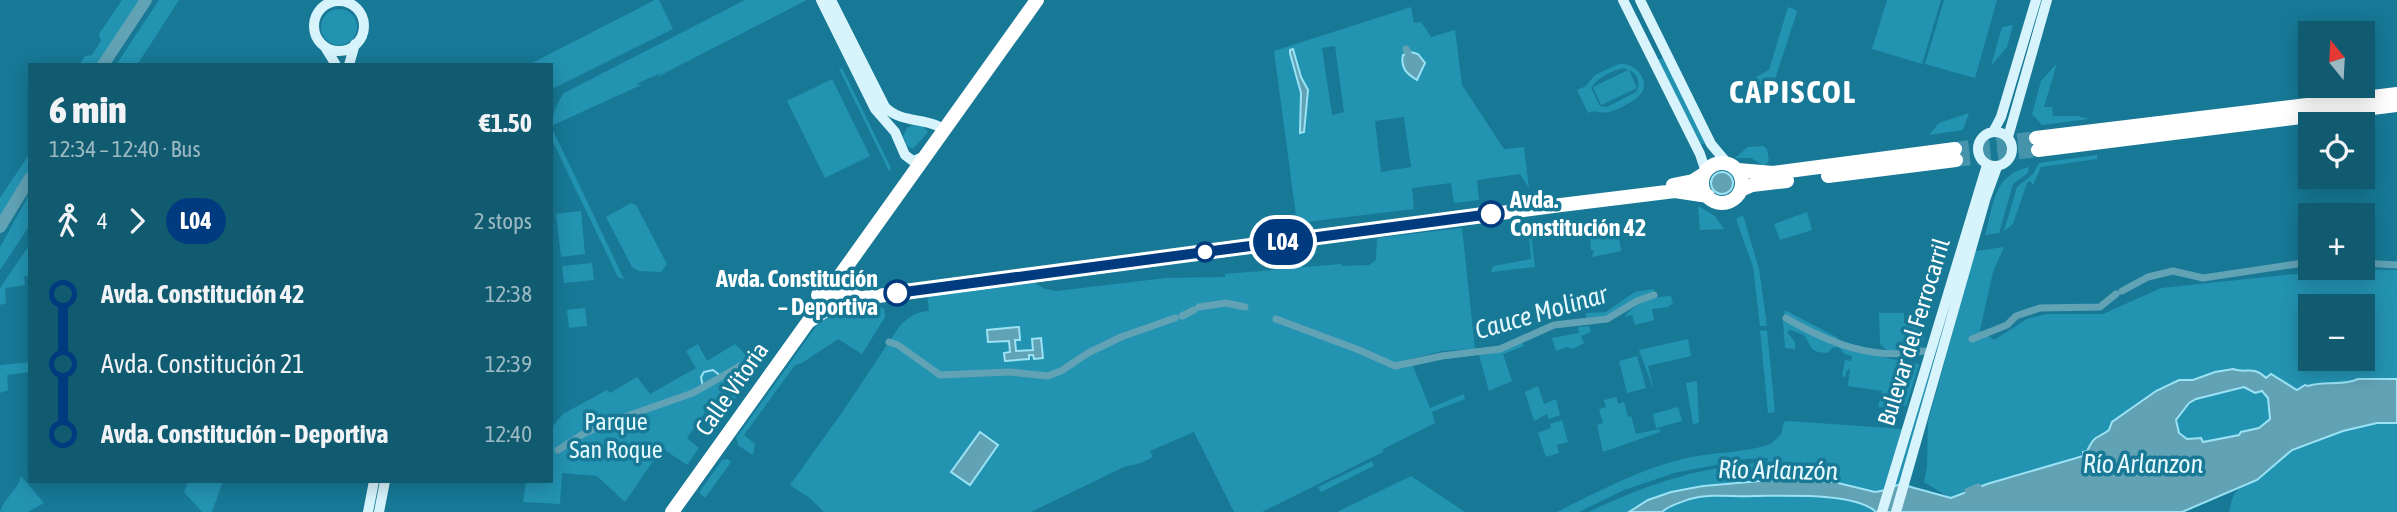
<!DOCTYPE html>
<meta charset="utf-8">
<style>
body{margin:0;font-family:"Asap Condensed",sans-serif;background:#1e6478;color:#f1f3f6;height:100vh;display:flex;flex-direction:column;font-size:26px;white-space:nowrap}
*{box-sizing:border-box;margin:0}
p{font-size:23px;color:#9cb9c3}
.icon{flex:none;width:38px;height:38px;fill:none;stroke:currentColor;stroke-width:2;stroke-linecap:round;stroke-linejoin:round}
.map{position:relative;flex:1;overflow:hidden}
.drawer{position:absolute;left:28px;top:63px;width:525px;height:420px;display:flex;flex-direction:column;background:#115b70;border-radius:0px;box-shadow:0 4px 18px #0003}
.drawer>*{flex:none}
.badge{padding:0 14px;border-radius:23px;font-size:24px;line-height:46px}
.needle{width:46px;rotate:342deg}
.controls{position:absolute;left:2298px;top:21px;display:grid;gap:14px}
.controls a{display:grid;place-items:center;width:77px;height:77px;border-radius:0px;background:#115b70;box-shadow:0 4px 18px #0003;font-size:35px}
.map>.badge{position:absolute;translate:-50% -50%;box-shadow:0 0 0 4px #fff}
.legs{display:flex;align-items:center;gap:10px;height:77px;padding:0 21px;font-size:23px}
.legs p{margin-inline-start:auto}
.head{display:flex;align-items:center;justify-content:space-between;height:119px;padding:0 21px}
h1{font-size:38px;font-weight:800;line-height:52px}
ul{padding:0 21px;list-style:none}
li{display:flex;align-items:center;gap:24px;height:70px;font-size:26px}
li i{display:grid;place-items:center;width:10px;height:100%;margin:0 9px;background:currentColor}
li i::after{content:'';width:18px;height:18px;margin:-9px;border:5px solid;border-radius:50%;background:#115b70}
li p{margin-inline-start:auto}
li:first-child i{background:linear-gradient(#0000 50%,currentColor 0)}
li:last-child i{background:linear-gradient(currentColor 50%,#0000 0)}
.map>svg:first-child{display:block}
</style>
<div class="map">
<svg width="2397" height="512" viewBox="0 0 2397 512">
<rect width="100%" height="100%" fill="#177996"/>
<path fill="#2393b2" fill-rule="evenodd" d="M122,0h19l-44,65h-18l6,-9 7,-1 9,-14 -2,-7z
M159,0h20l-42,65h-21z
M655,0h4l14,29 -119,59h-3v-23h-23z
M745,0h62l-150,77 4,-4 -25,11 5,1 -90,41 73,153 -6,-2 -67,-139c0,-19 2,-29 13,-45z
M1887,0h54l-19,64 -50,-15z
M1944,0h53l-22,78 -50,-14z
M1411,7l3,16 7,-1 10,15 24,-7 7,55 42,64 20,-2 5,41 -9,-14 -43,6 2,20 -25,3 -3,-20 -39,5 2,21 -117,14 -23,-172zM1335,46l9,66 -12,3 -10,-67zM1404,117l7,50 -30,5 -6,-51z
M1788,7l8,3 1,2 -25,76 -10,9 -10,-18 17,-9z
M321 27a18 18 0 1 1 36 0a18 18 0 1 1-36 0Z
M2013,25l-6,22 -16,19 11,-39z
M1663,58l43,85 -5,2 -43,-85z
M2057,63l-13,44h8l1,9h24l12,3 -47,6 -10,-11 9,-33z
M1619,64c20,-2 36,23 15,36 -6,4 -17,10 -25,12 -9,2 -13,-3 -21,1l-11,-23 9,-4 9,-11zM1624,68l4,2 -35,17 8,18 36,-17 -8,-18c9,4 12,13 7,22l-29,15 -7,-1 -9,-18c6,-10 22,-18 33,-20z
M842,68l49,100 -2,3 -50,-102z
M832,79l38,77 -45,22 -38,-77z
M1969,113l-6,17 -34,5 10,-12z
M913,125l9,1 6,6 -15,17 -7,-4 -3,-9 4,-8z
M1763,146l4,3 2,12 -5,5 -13,-8h-16l13,-11z
M30,153v21l-3,5 -27,41v-22z
M2097,155v4l-56,8 -8,18 -3,-4 -3,2 -14,41 -9,7 13,-44 16,-13 6,-11z
M2029,167l-1,6 -15,11 -14,49 -14,2c9,-31 8,-60 44,-68z
M30,193v32l-30,45v-23z
M631,203l5,2 31,59 -6,8 -22,-1 -7,-4 -26,-50z
M1698,206l17,10 9,13 -24,1z
M581,211l4,43 -24,3 -5,-43z
M1807,212l5,18 -32,10 -6,-16z
M1743,215l16,54 8,57h-7l-7,-59 -17,-48z
M1528,225h2l5,42 -44,5 2,-6 38,-7z
M1462,228l13,121 -33,2 -32,8 20,49 34,-14 1,5 -33,13 3,11 -52,26v3l-121,60h-28l-40,-80 -44,19 3,6 -12,6 -17,4 -93,45h-207l-13,-13 -21,-14 53,-74 56,-84c9,-10 17,-15 30,-16l-2,-15 108,-13 10,6 11,2 110,-13 59,-1v-3l115,-10 3,2 26,-1 7,-5 1,-22z
M1618,230l3,21 -29,6 2,-7h-3l-1,-13 2,-2 -3,-2z
M30,244v31l-6,1 1,9 -19,3 -1,2 1,13 -6,2v-17z
M2004,247l-11,25 -13,58 14,10 33,-21 19,-5h57l58,-26 181,-19 55,1v109h-39c-6,4 -10,2 -17,3 -16,2 -31,1 -44,8l-25,-16 -6,4 -5,-5 -28,-4 -18,3 -22,8h-14l-23,11 -44,31 -2,8 -13,5 -14,20 -114,34 -19,9 -26,-16 3,-15 1,-45 47,-171zM2310,306h52v53h-52z
M1964,253l-64,228 13,5 -8,26h-317c62,-29 111,-45 179,-50l1,-4 -22,1 -72,14 -50,17 -45,22h-22c42,-21 83,-43 129,-54 28,-6 58,-5 85,-14l10,-10 3,-12 4,-1 116,8z
M592,263l2,17 -30,3 -2,-17z
M1654,289v5l-14,4 -32,20 -21,3 -1,-8 20,-1 29,-20z
M1671,296l2,8 -4,1v2l-17,2 2,11 -19,5 -3,-10 -8,2c14,-15 26,-20 47,-21z
M874,302l10,7 1,8 -23,37 -24,-15 -36,24 -7,2 -51,70 11,9 -2,11 -14,-9 -3,-8 84,-117 13,-10z
M585,308l2,18 -18,2 -2,-18z
M1785,310l53,28v3l-8,-2 -43,-23 -1,4c47,28 80,34 133,44l-13,42 -14,-4 -3,6 -11,-1 4,-16 -34,-5 2,-18 -4,4v5l-4,-1 3,-16 6,1 1,-5 -7,-2 -7,-7 -6,1 -4,5c-20,-1 -15,-5 -24,-18l-13,-5 -4,2 8,10v7l-10,-1 -2,-27z
M1879,313h25v10l15,2 1,6 5,4 -4,14 -33,2 -8,-7z
M1589,326l2,6 -10,4 3,7 -11,6 -6,-2 -11,4 -4,-13 27,-5 -1,-6z
M1767,330l8,82 -7,1 -8,-82z
M1688,339l3,17 -43,10 6,24 -15,-40z
M1522,342l2,4 -21,8 9,27 -23,10 -10,-36z
M698,344l9,17 28,-17 14,14 13,2 -35,50 -14,-9 -26,37 12,10 -12,17 -25,-17 -37,54 -28,-26 -35,-3 -2,31 -37,-2 3,-21h25l1,-54 11,-13 44,-24 3,3 27,-16 13,17 46,-26 -10,-17z
M1637,356l9,32 -19,5 -8,-32z
M30,362v10l-23,3 1,15 -8,3v-28z
M1697,381l2,42 -6,1 -7,-41z
M1538,386l6,18 12,-5 4,16 -11,4 -2,-5 -13,7 -9,-29z
M2244,387l11,6 6,-2 7,7 2,21 -11,9 -18,4 -2,4 -36,6 -2,-3h-14l-8,-6 -3,-13 13,-17 7,-4z
M1617,397l1,7 6,-2 4,15 3,-1 5,18 23,-5 1,3 -57,20 -6,-27 6,-2 -4,-14 7,-2 -2,-7z
M1678,407l4,14 -26,7 -3,-14z
M1562,420l6,22 -11,3 2,8 -13,4 -8,-24 13,-5 -1,-4z
M2377,423h20v89h-168c6,-29 9,-19 30,-34 12,-8 22,-21 34,-28 19,-12 61,-21 84,-27z
M727,459l4,3 -26,36 -5,-4v-3l22,-31z
M1372,461l2,5 -53,26 -3,-5z
M21,476l23,27 -16,9h-28c4,-14 18,-22 21,-36z
M1411,476l54,36h-128z
M188,481h35l-11,31h-10l-18,-20z"/>
<path fill="#61a2b5" stroke="#9be2f4" stroke-width="2" fill-rule="evenodd" d="M1293,49l8,28 7,13 -4,42 -4,1 1,-40 -11,-40v-3z
M1411,52l7,2 7,9 -8,17c-10,-6 -17,-12 -14,-25z
M1711 183a11 11 0 1 1 22 0a11 11 0 1 1-22 0Z
M1019,327l1,13h-5l1,11 17,-1 -1,-11 9,-1 2,20 -9,1 -1,-4h-4v4l-24,2 -1,-8 6,-1 -1,-11 -21,1 -1,-12z
M2233,369c14,5 20,-4 33,9l5,-4 26,16 8,-5 3,1c13,-5 37,0 50,-7h39v44h-20l-34,8 -51,19 -35,30 -75,32h-306c-20,-20 -93,-16 -121,-16 -22,1 -43,-3 -65,3 -9,3 -22,7 -28,13h-33l19,-12 23,-8 32,-6 69,-6 62,2 41,10 11,-2 14,-6 51,14 36,-14 96,-28v-4l4,-1c9,-18 9,-11 22,-21l3,-8 44,-31 23,-11h14l22,-8zM2244,387l11,6 7,-2 6,7 2,21 -11,9 -18,4 -2,3 -36,7 -2,-4 -14,1 -8,-6 -3,-13 13,-17 7,-4z
M980,432l18,13 -28,40 -19,-13z"/>
<g fill="none" stroke-linecap="round" stroke-linejoin="round">
<path stroke="#9be2f4" stroke-width="2" d="M703,387l-2,-10 3,-5 9,-2 9,7"/>
<path stroke="#61a2b5" stroke-width="7" d="M1406,49l2,4
M2362,263l35,2
M2122,291l26,-14 25,-6 30,7 107,-16
M1199,307l27,-4 19,4
M1182,316l12,-6
M1786,318c43,25 87,43 138,33
M1276,319l83,31 36,16 47,-10 58,-7 54,-24 53,-6 30,-18 17,-6
M1972,339l35,-14 9,-9 24,-8 60,-1 16,-13
M889,342l9,3 42,30 70,-3 38,4 13,-5 27,-18 33,-16 54,-19
M558,450l25,-16 21,-10 89,-31 47,-27
M1968,491l10,-4"/>
<path stroke="#61a2b5" stroke-width="12" d="M103,65l43,-65
M0,227l30,-49"/>
<path stroke="#4594ab" stroke-width="14" stroke-dasharray="14 7" stroke-linecap="butt" d="M1955,149l81,-11
M1956,160l82,-10"/>
<path stroke="#d7f3fc" stroke-width="10" d="M821,0l54,109 20,23 10,23 8,6 12,-5
M831,0l54,107c15,15 34,11 53,19
M1623,0l77,154 6,18
M1640,0l71,144 16,19
M314 26a25 25 0 1 1 50 0a25 25 0 1 1-50 0Z
M325,47l11,18
M349,65l6,-21
M1978 149a17 17 0 1 1 34 0a17 17 0 1 1-34 0Z
M1993,132l8,-15 35,-117
M2008,137l39,-137
M368,512l6,-31
M379,512l6,-31
M1882,512l105,-347
M1896,512l90,-315 11,-30"/>
<path stroke="#fff" stroke-width="14" d="M2036,138l361,-44
M2038,150l359,-45
M1702 183a20 20 0 1 1 40 0a20 20 0 1 1-40 0Z
M1738,170l35,3 182,-24
M1828,176l128,-16
M1673,185l20,-4 11,-7
M1741,190l11,-5 35,-4
M818,295l36,-2
M824,298l213,-298
M808,322l24,-16 31,-8 698,-93 114,-14 33,5
M672,512l141,-197"/>
</g>
<g fill="none" stroke-linecap="round" stroke-linejoin="round">
<defs>
<path id="line-1" d="M897,293l594,-79"/>
</defs>
<use href="#line-1" stroke="#fff" stroke-width="16"/>
<use href="#line-1" stroke="#003b80" stroke-width="10"/>
</g>
<g fill="#fff" stroke="#003b80" stroke-width="3.5">
<circle cx="1491" cy="214" r="12"/>
<circle cx="1205" cy="252" r="9"/>
<circle cx="897" cy="293" r="12"/>
</g>
<g text-anchor="middle" stroke-width="7" stroke-linejoin="round" paint-order="stroke">
<g font-size="24" font-weight="bold" fill="#fff" stroke="#177996" text-anchor="start">
<text x="1510" y="208">Avda.<tspan x="1510" dy="28">Constitución 42</tspan></text>
<text x="878" y="287" text-anchor="end">Avda. Constitución<tspan x="878" dy="28">– Deportiva</tspan></text>
</g>
<g font-size="24" fill="#fff" stroke="#177996">
<text transform="translate(1914 332) rotate(-73)" y="8">Bulevar del Ferrocarril</text>
<text transform="translate(732 389) rotate(-55)" y="8">Calle Vitoria</text>
</g>
<g font-size="24" fill="#e3f8fd" stroke="#177996">
<text x="616" y="430">Parque<tspan x="616" dy="28">San Roque</tspan></text>
</g>
<g font-size="26" font-style="italic" fill="#e5f8fd" stroke="#177996">
<text transform="translate(1541 312) rotate(-16)" y="9">Cauce Molinar</text>
<text x="2143" y="473">Río Arlanzon</text>
<text transform="translate(1778 470) rotate(1)" y="9">Río Arlanzón</text>
</g>
<g font-size="32" font-weight="bold" letter-spacing="2" fill="#fff" stroke="#177996">
<text x="1793" y="103">CAPISCOL</text>
</g>
</g>
</svg>
<div class="controls">
<a><svg class="needle" viewBox="-14 -14 28 28"><path d="M0-13l5 13h-10z" fill="#e53935"/><path d="M0 13l5-13h-10z" fill="#9cb9c3"/></svg></a>
<a><svg class="icon" aria-label="locate" viewBox="0 0 24 24"><circle cx="12" cy="12" r="6"/><path d="M12 2v4M12 18v4M2 12h4M18 12h4"/></svg></a>
<a>+</a>
<a>−</a>
</div>
<b class="badge" style="left:1283px;top:242px;background:#003b80;color:#fff">L04</b>
<section class="drawer">
<div class="head"><div><h1>6 min</h1><p>12:34 – 12:40 · Bus</p></div><b>€1.50</b></div>
<div class="legs"><svg class="icon" aria-label="walk" viewBox="0 0 24 24"><circle cx="13" cy="4" r="2"/><path d="M13 8l-2 6 4 7M11 14l-3 7M7 12l3-4h3l4 4"/></svg>4<svg class="icon" aria-label="forward" viewBox="0 0 24 24"><path d="M9 5l7 7-7 7"/></svg><b class="badge" style="background:#003b80;color:#fff">L04</b><p>2 stops</p></div>
<ul>
<li><i style="color:#003b80"></i><b>Avda. Constitución 42</b><p>12:38</p></li>
<li><i style="color:#003b80"></i><span>Avda. Constitución 21</span><p>12:39</p></li>
<li><i style="color:#003b80"></i><b>Avda. Constitución – Deportiva</b><p>12:40</p></li>
</ul>
</section>
</div>
